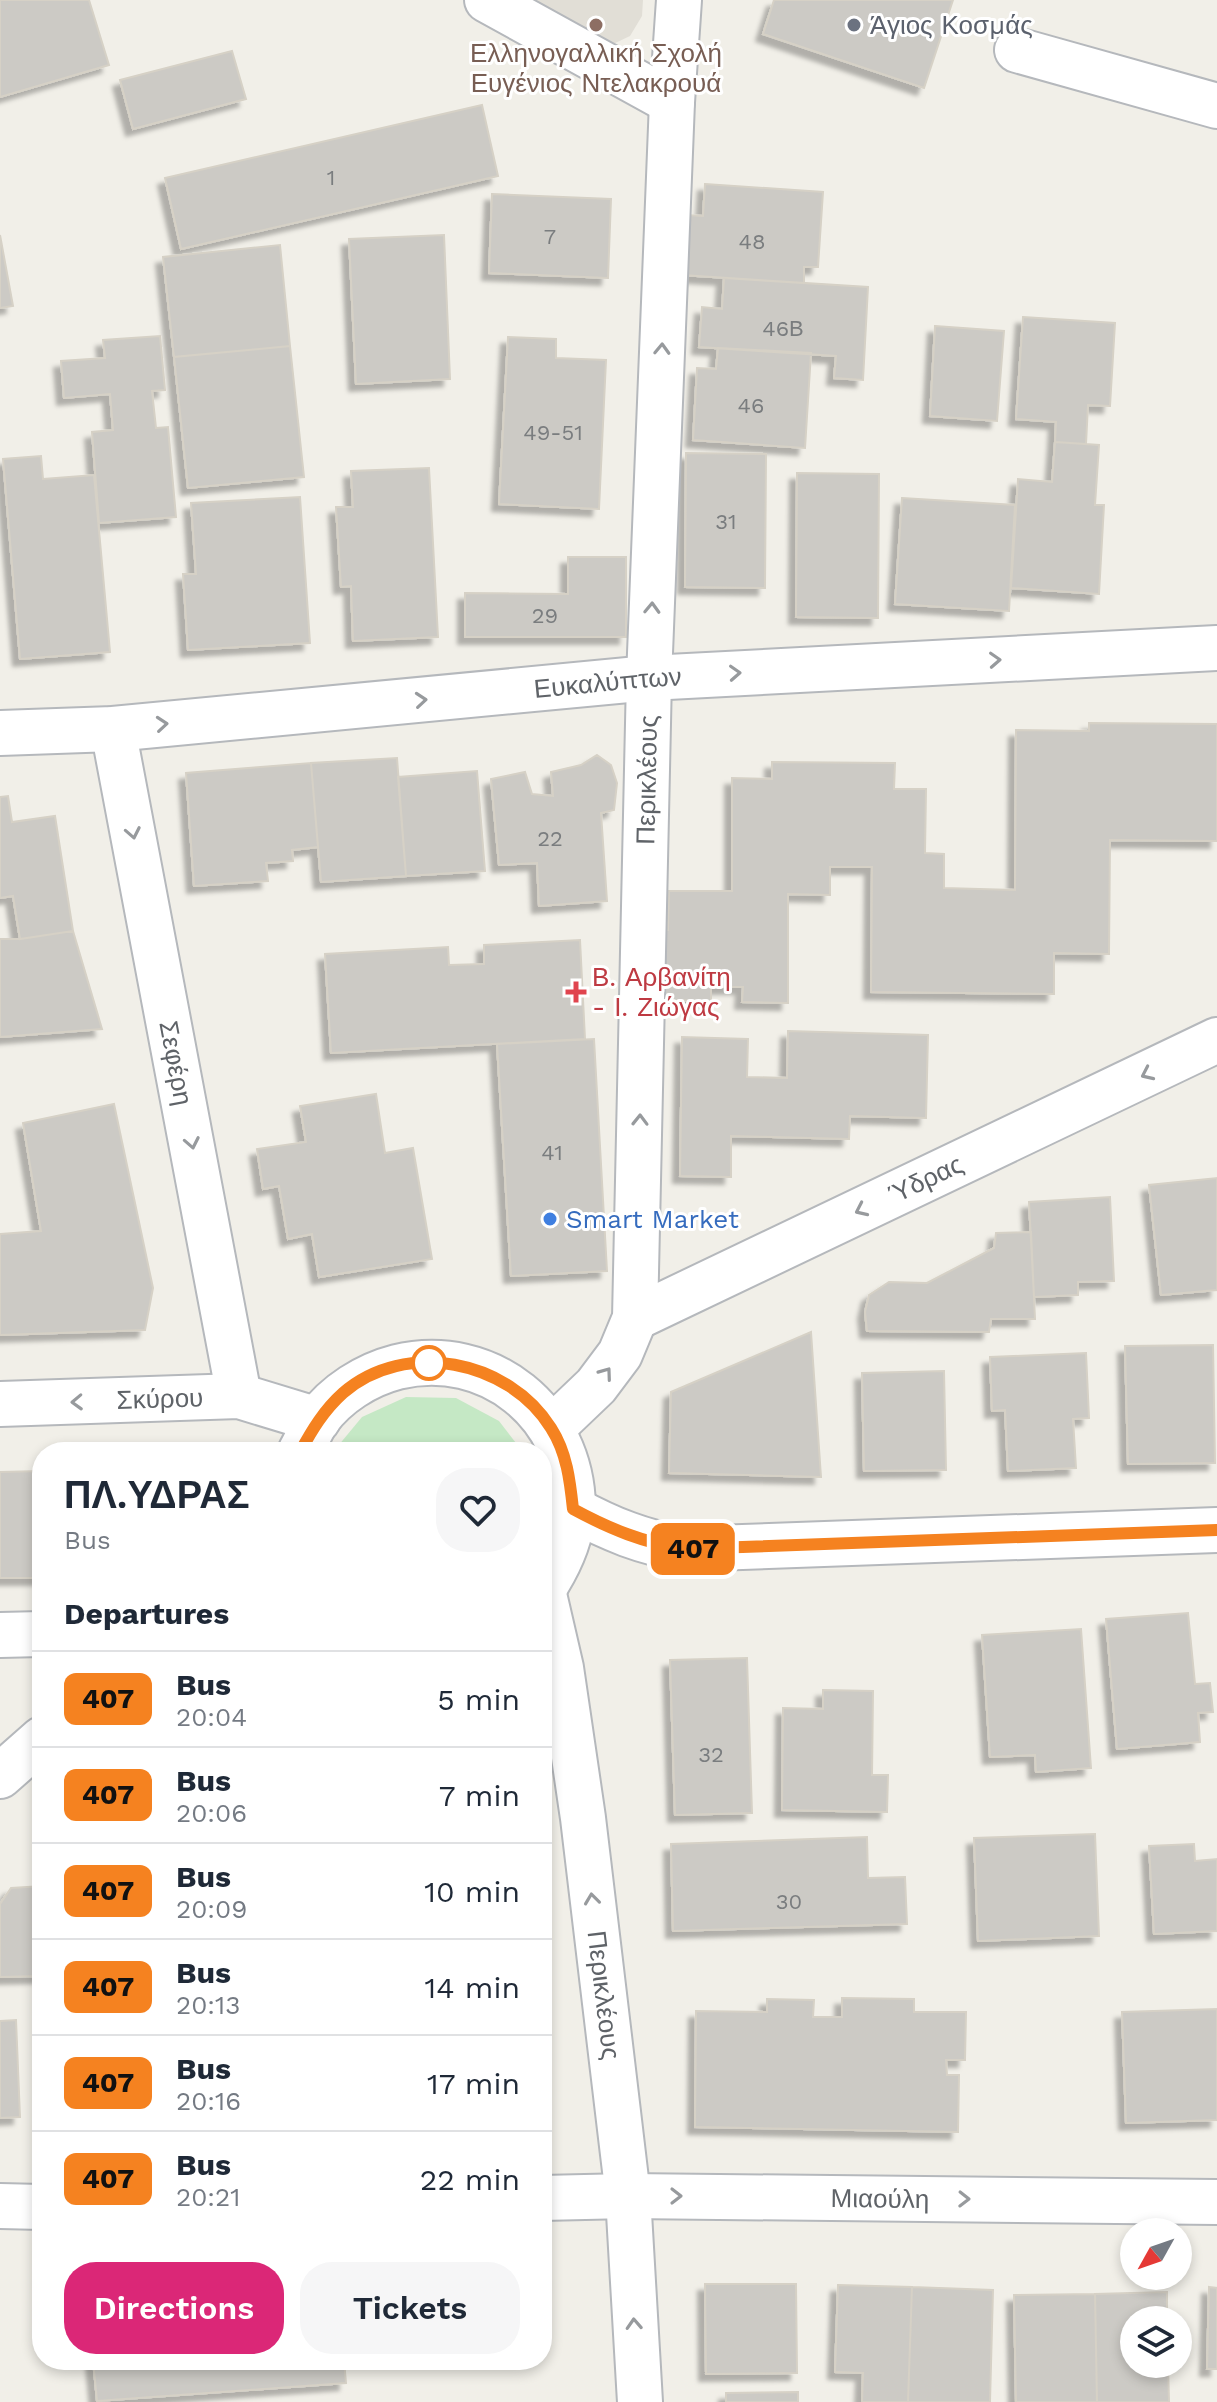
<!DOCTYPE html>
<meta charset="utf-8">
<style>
body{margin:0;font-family:"Work Sans",sans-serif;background:#f6f6f7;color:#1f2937;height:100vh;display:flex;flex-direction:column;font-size:30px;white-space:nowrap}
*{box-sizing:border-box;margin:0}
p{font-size:26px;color:#747a83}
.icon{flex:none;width:44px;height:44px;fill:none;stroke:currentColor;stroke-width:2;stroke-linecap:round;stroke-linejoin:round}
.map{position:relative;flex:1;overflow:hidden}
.details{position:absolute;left:32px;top:1442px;width:520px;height:928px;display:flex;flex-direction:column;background:#fff;border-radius:32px;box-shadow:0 4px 12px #0003}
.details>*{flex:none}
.badge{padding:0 16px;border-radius:12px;font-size:28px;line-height:52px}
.needle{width:52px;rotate:230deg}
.buttons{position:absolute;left:1120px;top:2218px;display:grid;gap:16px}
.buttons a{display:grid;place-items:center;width:72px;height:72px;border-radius:50%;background:#fff;box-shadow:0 4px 12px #0003;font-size:40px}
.map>.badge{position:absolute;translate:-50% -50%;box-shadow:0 0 0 4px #fff}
h2{padding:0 32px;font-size:30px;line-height:72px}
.round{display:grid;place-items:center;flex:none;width:84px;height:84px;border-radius:32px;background:#f6f6f7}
.overview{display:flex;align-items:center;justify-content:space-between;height:136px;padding:0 32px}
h1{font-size:38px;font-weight:600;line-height:60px}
.button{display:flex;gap:16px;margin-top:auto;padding:16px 32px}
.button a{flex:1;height:92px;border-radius:32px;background:#db2777;color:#fff;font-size:32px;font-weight:600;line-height:92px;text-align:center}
.button a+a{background:#f6f6f7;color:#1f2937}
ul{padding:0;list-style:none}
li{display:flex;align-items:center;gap:24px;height:96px;padding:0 32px;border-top:2px solid #e0e1e3}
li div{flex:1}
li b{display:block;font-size:30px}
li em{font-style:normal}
li .badge{min-width:88px;font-weight:700;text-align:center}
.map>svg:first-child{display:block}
</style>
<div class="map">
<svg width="1217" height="2402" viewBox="0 0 1217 2402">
<defs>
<filter id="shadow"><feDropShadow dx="-7" dy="7" stdDeviation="2" flood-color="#0004"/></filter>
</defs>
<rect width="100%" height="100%" fill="#f1efe8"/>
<path fill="#e1ded6" d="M513,0h130l-1,16 -12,20 -21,10z"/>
<path fill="#c5e8c5" d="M406,1397l50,1 43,23 24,31h-190l29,-35z"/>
<path fill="#cccac5" stroke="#d6d1c6" stroke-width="2" filter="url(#shadow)" d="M0,0h89l20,65 -109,32z
M774,0h179l-29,88 -161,-54z
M232,51l14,48 -113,30 -13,-49z
M482,105l16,71 -317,73 -16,-71z
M705,184l118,8 -5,75h-14v16l-122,-8 4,-60 17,1z
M492,194l119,5 -3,79 -119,-5z
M0,235l13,71 -13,2z
M444,235l6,144 -94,5 -7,-145z
M280,245l10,101 -116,11 -11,-100z
M724,278l144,9 -5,93 -29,-2 2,-22 -137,-9 3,-40 20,2z
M1023,317l92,6 -5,83 -22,-1 -2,39 -31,-2 1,-20 -40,-3z
M935,326l69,5 -7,90 -67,-5z
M160,336l5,54 -13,1 4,37 12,-1 8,90 -77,6 -7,-91 21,-2 -3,-36 -46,4 -3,-37 44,-3 -2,-18z
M508,337l48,2v19l50,2 -7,149 -100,-5z
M290,346l14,131 -116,11 -14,-131z
M718,348l93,5 -6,95 -112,-8 4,-72 19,1z
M1055,442l44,3 -4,60h9l-5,89 -88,-6 7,-109 34,3z
M686,453l80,1 -1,134 -80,-1z
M41,456l2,23 51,-4 16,177 -90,7 -17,-200z
M429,468l9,169 -85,4 -2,-55 -10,1 -5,-80h17l-2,-36z
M797,473l82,1 -1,144 -82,-1z
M300,497l10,146 -122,7 -5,-76h13l-5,-71z
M902,498l113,7 -6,106 -114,-7z
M568,557h58v80h-161v-44l103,1z
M1089,723l128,1v117l-107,-1 -1,114 -55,-1v41l-183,-2 1,-125h-42v28l-42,-1v109l-46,-1 1,-15h-32v14l-53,-1 1,-70h9l1,-39h63v-113l40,1v-17l123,1 -1,26h32l-1,64 19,1v34l71,2 1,-160 73,1z
M597,755l14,10 6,18 -3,27 -13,3 6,88 -68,5 -2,-43 -38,2 -8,-86 34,-7 7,22 21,2 -2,-24 30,-7z
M397,758l9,118 -85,6 -10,-119z
M311,763l7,84 -26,3 1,11 -27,2 2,18 -74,5 -8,-113z
M477,771l8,100 -79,5 -8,-99z
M8,796l4,26 43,-6 18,115 -53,8 -7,-43 -13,2v-101z
M73,931l29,98 -102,8v-98h20z
M580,940l5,99 -254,14 -6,-99 123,-7 1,18 35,-1v-19z
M788,1031l140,4 -2,83 -76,-2 -1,23 -118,-3v41l-51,-1 2,-139 66,2 -1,38 40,1z
M594,1039l13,232 -96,5 -14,-232z
M376,1094l9,59 28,-5 19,111 -113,18 -7,-43 -24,5 -9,-53 -16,3 -6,-40 49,-7 -6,-36z
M114,1104l39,184 -8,42 -145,5v-101l41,-3 -18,-108z
M1217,1178v112l-56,5 -12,-110z
M1110,1197l4,84 -36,1v13l-44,2 -5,-95z
M1031,1232l4,87h-44l-2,13 -122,-1 -2,-19 4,-17 20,-13 38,1 67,-35 2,-15z
M811,1332l10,145 -152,-4 2,-81z
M1213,1345l2,118 -87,1 -3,-118z
M1086,1353l3,65 -16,1 3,49 -68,3 -3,-61 -13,1 -2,-54z
M944,1371l2,99 -82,1 -2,-98z
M42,1471v107h-42v-106z
M1188,1613l7,71 15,-1 3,29 -15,1 2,29 -83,7 -11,-130z
M1081,1629l10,139 -55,4 -1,-17 -45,2 -8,-122z
M747,1658l5,155 -77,2 -5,-155z
M823,1690l50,1 -1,84h16l-1,37 -105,-2 1,-102 40,1z
M1095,1834l4,102 -121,5 -4,-103z
M867,1837l1,41 37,-1 2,47 -234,7 -2,-87z
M1194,1844l1,17 22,-2v72l-63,3 -5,-88z
M42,1886v90l-42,1v-73l11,-16z
M842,1998l72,1v13h52l-1,48h-19l1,15h12l-1,57 -263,-5 1,-116 71,1v-13l47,1 -1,17h29z
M1217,2009v111l-91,3 -4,-111z
M16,2020l4,97 -20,1v-97z
M705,2284h91l1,89 -91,1z
M838,2285l74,2 -4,115h-46l1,-29 -28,-1z
M912,2287l81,3 -3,112h-82z
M1209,2287l8,1v81h-10z
M1167,2292v28h-33v44h34l1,38h-72l-2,-108z
M1095,2294l2,108h-81l-2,-107z
M93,2360h251l2,23 -249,18z
M798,2392v10h-72v-9z"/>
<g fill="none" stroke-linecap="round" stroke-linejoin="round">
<defs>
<g id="minor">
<path d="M487,0l185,102"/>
<path d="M1017,50l200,56"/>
<path id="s1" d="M113,729l126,667"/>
<path id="s2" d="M0,733l113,-4 536,-51 568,-30"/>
<path id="s3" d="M635,1318l582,-278"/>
<path id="s4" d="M0,1404l239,-8 79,24"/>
<path id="s5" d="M552,1428l44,-42 24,-32 15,-36 14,-640 23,-576 7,-102"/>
<path d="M300,1452c6,-10 11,-23 17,-32 19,-26 49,-45 80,-53 92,-22 175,46 176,140 0,30 -15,60 -31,84"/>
<path d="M573,1509c37,20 71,34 112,40l532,-19"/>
<path id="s6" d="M543,1590l18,78 22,150 45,378 12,206"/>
<path d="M0,1635l42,-1"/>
<path d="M0,1776l42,-37"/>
<path id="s7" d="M542,2198l86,-2 589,6"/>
<path d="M0,2206l42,1"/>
</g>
</defs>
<use href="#minor" stroke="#b5b8bc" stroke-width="48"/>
<use href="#minor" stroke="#fff" stroke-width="44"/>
</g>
<defs><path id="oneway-chevron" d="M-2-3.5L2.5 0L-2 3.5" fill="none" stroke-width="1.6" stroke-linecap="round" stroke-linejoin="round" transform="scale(2)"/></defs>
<g stroke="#979a9d">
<use href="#oneway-chevron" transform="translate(662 349) rotate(-88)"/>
<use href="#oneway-chevron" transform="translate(652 608) rotate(-88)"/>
<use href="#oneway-chevron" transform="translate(995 660) rotate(-3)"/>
<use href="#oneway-chevron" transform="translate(735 673) rotate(-3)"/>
<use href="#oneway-chevron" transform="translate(421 700) rotate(-5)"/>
<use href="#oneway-chevron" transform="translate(162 724) rotate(-5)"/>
<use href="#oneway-chevron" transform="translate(133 833) rotate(79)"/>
<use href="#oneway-chevron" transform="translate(1147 1074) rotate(155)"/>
<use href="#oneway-chevron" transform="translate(640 1120) rotate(-89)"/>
<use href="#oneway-chevron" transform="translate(192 1143) rotate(79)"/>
<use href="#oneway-chevron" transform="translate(861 1210) rotate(155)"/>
<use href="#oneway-chevron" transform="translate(606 1373) rotate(-54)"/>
<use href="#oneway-chevron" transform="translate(77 1402) rotate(178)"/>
<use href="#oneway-chevron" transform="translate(592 1899) rotate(-97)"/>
<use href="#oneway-chevron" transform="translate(676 2196)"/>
<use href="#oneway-chevron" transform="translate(964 2199) rotate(1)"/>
<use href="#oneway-chevron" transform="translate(634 2324) rotate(-93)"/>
</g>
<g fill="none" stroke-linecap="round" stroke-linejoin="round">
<defs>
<path id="line" d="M300,1452c12,-22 24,-42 43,-59 62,-54 166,-33 208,35 16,25 19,53 22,81 37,20 71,34 112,40l532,-19"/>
</defs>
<use href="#line" stroke="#fff" stroke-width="18"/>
<use href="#line" stroke="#f58220" stroke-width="12"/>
</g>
<circle fill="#8d6e63" stroke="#fff" stroke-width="3" cx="596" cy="25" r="8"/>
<circle fill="#6b7280" stroke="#fff" stroke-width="3" cx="854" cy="25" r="8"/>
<path fill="#e0444e" stroke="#fff" stroke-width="3" d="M572 980h8v8h8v8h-8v8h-8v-8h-8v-8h8z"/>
<circle fill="#3f7fe0" stroke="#fff" stroke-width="3" cx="550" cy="1219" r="8"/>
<circle fill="#fff" stroke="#f58220" stroke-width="4" cx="429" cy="1363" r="16"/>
<g text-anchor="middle" stroke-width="6" stroke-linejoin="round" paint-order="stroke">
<g font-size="22" fill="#7a7d7f">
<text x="331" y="185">1</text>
<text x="550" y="244">7</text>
<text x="752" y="249">48</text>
<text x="783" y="336">46Β</text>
<text x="751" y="413">46</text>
<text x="553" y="440">49-51</text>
<text x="726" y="529">31</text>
<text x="545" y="623">29</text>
<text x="550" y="846">22</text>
<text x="552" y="1160">41</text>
<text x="711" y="1762">32</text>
<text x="789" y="1909">30</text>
</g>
<g font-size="26" fill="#5b616d" stroke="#fff" text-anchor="start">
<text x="870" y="34">Άγιος Κοσμάς</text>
</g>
<g font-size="26" fill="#785e54" stroke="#fff">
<text x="596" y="62">Ελληνογαλλική Σχολή<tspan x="596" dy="30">Ευγένιος Ντελακρουά</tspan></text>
</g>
<g font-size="26" fill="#5f6368" stroke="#fff">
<text dy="9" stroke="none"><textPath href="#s2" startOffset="610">Ευκαλύπτων</textPath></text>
<text dy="9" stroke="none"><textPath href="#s5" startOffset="678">Περικλέους</textPath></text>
<text dy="9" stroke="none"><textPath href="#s1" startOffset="340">Σεφέρη</textPath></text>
<text dy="9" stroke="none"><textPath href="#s3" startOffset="322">Ύδρας</textPath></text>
<text dy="9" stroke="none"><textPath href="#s4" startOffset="160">Σκύρου</textPath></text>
<text dy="9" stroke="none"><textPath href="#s6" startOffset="410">Περικλέους</textPath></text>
<text dy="9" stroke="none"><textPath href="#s7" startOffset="338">Μιαούλη</textPath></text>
</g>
<g font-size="26" fill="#be3a42" stroke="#fff" text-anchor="start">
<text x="592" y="986">Β. Αρβανίτη<tspan x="592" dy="30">- Ι. Ζιώγας</tspan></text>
</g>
<g font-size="26" fill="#366cbe" stroke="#fff" text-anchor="start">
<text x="566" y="1228">Smart Market</text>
</g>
</g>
</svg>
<div class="buttons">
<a><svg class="needle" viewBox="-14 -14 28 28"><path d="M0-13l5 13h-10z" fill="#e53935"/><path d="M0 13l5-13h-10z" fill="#747a83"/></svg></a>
<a><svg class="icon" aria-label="layers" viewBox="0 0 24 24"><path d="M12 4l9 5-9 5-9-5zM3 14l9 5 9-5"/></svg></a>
</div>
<b class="badge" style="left:693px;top:1549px;background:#f58220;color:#111">407</b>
<section class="details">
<div class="overview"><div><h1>ΠΛ.ΥΔΡΑΣ</h1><p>Bus</p></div><a class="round"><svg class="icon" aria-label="heart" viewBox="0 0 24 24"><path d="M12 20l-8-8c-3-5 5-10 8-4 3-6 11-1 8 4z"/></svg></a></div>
<h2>Departures</h2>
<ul>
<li><span class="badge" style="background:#f58220;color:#111">407</span><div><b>Bus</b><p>20:04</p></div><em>5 min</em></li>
<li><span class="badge" style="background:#f58220;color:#111">407</span><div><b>Bus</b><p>20:06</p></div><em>7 min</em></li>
<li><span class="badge" style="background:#f58220;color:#111">407</span><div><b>Bus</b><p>20:09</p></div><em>10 min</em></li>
<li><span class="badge" style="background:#f58220;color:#111">407</span><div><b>Bus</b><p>20:13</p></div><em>14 min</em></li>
<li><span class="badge" style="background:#f58220;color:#111">407</span><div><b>Bus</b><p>20:16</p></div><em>17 min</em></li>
<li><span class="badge" style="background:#f58220;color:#111">407</span><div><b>Bus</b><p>20:21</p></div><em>22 min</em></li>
</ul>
<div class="button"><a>Directions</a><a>Tickets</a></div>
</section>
</div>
